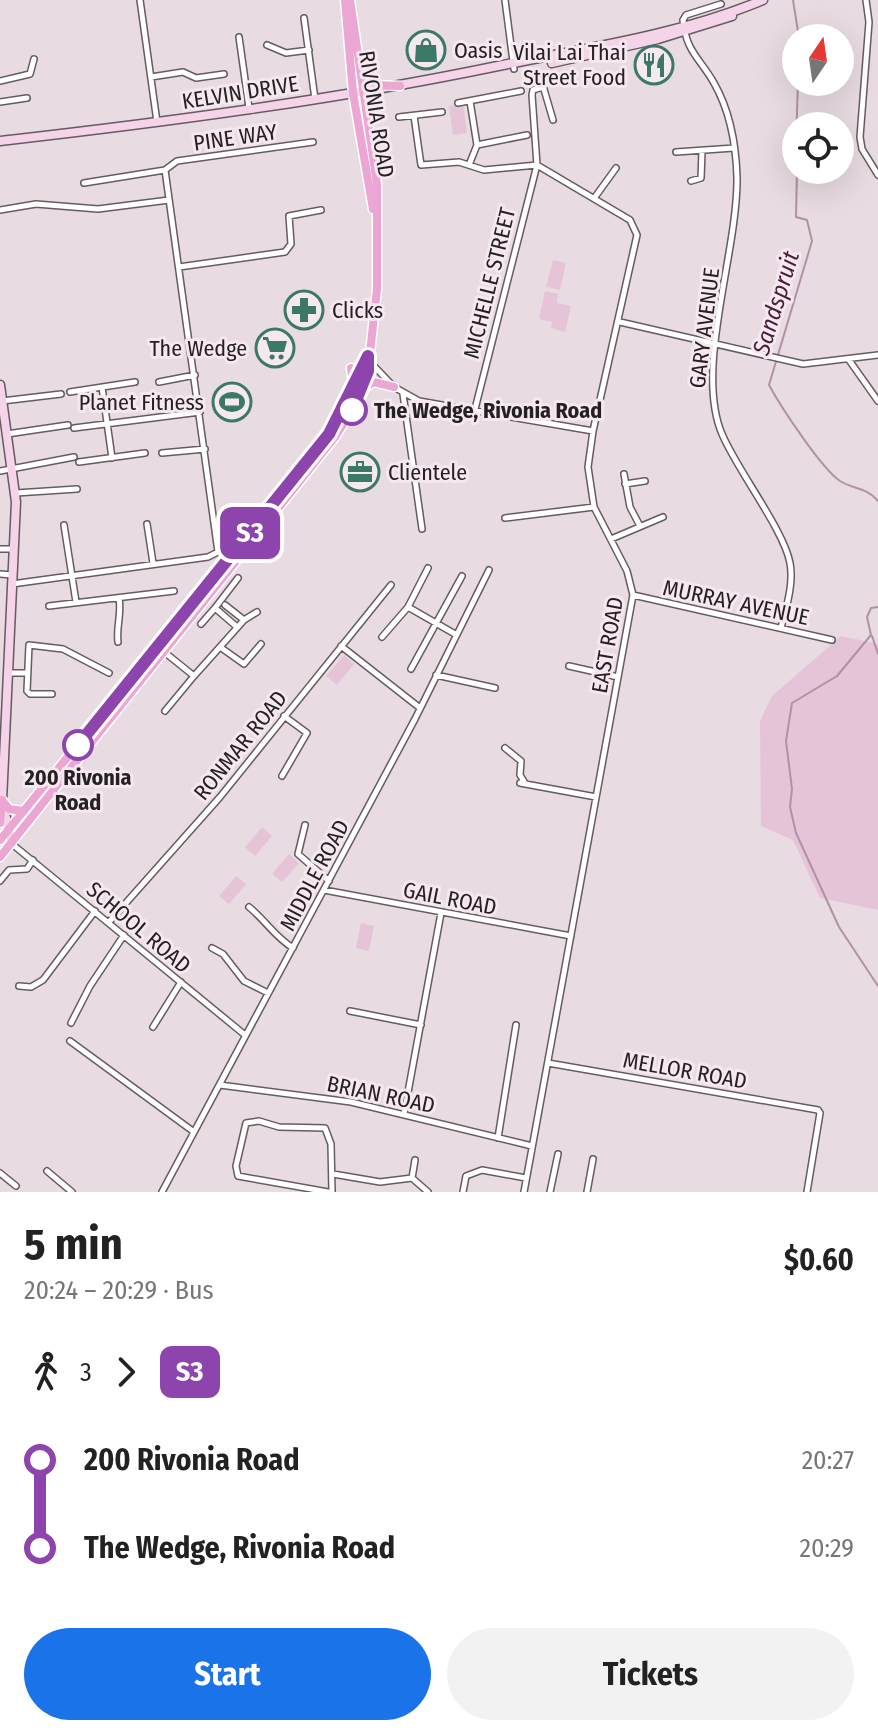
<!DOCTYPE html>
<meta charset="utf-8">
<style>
body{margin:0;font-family:"Fira Sans Condensed",sans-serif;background:#f2f2f2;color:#222;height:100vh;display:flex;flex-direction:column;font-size:30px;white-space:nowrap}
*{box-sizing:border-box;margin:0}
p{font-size:26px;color:#767676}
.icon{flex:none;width:44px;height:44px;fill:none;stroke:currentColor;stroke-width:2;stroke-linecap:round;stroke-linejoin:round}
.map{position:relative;height:1192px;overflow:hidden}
.details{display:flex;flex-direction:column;background:#fff;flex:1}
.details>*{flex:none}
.badge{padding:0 16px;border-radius:12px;font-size:28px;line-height:52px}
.needle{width:52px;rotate:13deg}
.controls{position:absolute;left:782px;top:24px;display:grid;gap:16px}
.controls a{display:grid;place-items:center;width:72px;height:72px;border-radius:50%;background:#fff;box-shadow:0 8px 32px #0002;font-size:40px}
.map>.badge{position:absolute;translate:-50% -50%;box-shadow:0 0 0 4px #fff}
.legs{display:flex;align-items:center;gap:12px;height:88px;padding:0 24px;font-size:26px}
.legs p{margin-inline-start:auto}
.headline{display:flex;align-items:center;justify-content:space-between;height:136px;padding:0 24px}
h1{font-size:44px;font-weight:700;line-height:60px}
.primary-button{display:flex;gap:16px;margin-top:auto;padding:16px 24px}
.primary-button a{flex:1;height:92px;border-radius:48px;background:#1a73e8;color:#fff;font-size:32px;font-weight:700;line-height:92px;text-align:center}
.primary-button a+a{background:#f2f2f2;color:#222}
ul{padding:0 24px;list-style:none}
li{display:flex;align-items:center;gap:28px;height:88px;font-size:30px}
li i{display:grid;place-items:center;width:12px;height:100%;margin:0 10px;background:currentColor}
li i::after{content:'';width:20px;height:20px;margin:-10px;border:6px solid;border-radius:50%;background:#fff}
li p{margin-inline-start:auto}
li:first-child i{background:linear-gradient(#0000 50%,currentColor 0)}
li:last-child i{background:linear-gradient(currentColor 50%,#0000 0)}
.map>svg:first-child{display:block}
</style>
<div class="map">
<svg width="878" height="1192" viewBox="0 0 878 1192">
<rect width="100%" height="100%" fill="#e8dbe2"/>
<path fill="#e6c4d7" d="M463,104l4,29 -14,2 -4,-29z
M553,260l13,3 -6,27 -14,-3z
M545,291l13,3 -1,9 14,3 -6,26 -14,-4 1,-6 -13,-3z
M841,636l37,8v266l-58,-12 -27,-58 -32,-14 -1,-105 12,-25z
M344,655l10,9 -17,21 -11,-9z
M262,827l10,9 -17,20 -10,-9z
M289,854l10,9 -17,19 -10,-8z
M236,876l10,8 -17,20 -10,-8z
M361,923l13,3 -5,25 -13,-3z"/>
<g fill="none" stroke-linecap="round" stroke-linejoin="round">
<path stroke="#b191a4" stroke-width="2" d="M793,0l6,38
M796,143l2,-61
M797,170l-1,47 11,3 5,21 -43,144c12,22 52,83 71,96 15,9 26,6 38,20
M878,607l-7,1 -4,9 4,18 -34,41 -45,27 -6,38 6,48 -2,18 6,26 43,94 39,59
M872,636l6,18"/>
<defs>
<path id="minor" d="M140,0l17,122
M505,0l9,69
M866,0l3,22 -9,115 2,12 16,26
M721,4l-35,11 -3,5c3,32 17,38 31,63 16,28 22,62 23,94 1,76 -43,191 -15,257 15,36 62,96 68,129 4,21 -4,45 -9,65
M304,18l11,81
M239,37l10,71
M267,45l19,8 23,-3
M151,77l32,-5 13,6 28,-4
M541,79l12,41
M0,81l30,-7 4,-15
M0,102l27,-4
M458,103l63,-12
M414,116l7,49 38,-3 25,8 53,-5 93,55 7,15 -44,196 -5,36 6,40 33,64 6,24 -109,597
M399,117l43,-5
M477,145l50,-10
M676,152l58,-4
M469,165l8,-20 -7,-44
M165,170l12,-9 136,-19
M691,181l10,-3 1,-27
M84,183l81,-13
M595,197l21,-29
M0,210l36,-6 62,5 71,-9
M179,267l106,-15 6,-8 -2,-28 32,-6
M620,322l183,42 75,-9
M849,360l29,41
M371,363l23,24 25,14 174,30
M159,382l36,-7
M102,387l10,71
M70,392l65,-10
M403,394l19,135
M2,401l59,-7
M475,409l62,-244 -5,-70 1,-5 10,-3
M74,428l126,-16
M7,434l61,-9
M162,453l43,-4
M79,462l66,-9
M0,471l74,-14
M624,474l6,33 10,19
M625,484l20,-3
M16,493l61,-4
M505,518l89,-11
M147,524l6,39
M64,525l12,77
M611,539l52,-22
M0,549h13
M0,574l12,1
M12,584l196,-27 10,-5 -53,-382
M633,595l199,45
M225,605l19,15
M49,606l125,-15
M408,607l47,27
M201,624l14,-16
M237,627l-22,-19 23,-30
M382,637l26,-30 20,-39
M118,642c-2,-17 4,-27 1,-44
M341,646l79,62
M220,647l24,17 17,-20
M163,651l31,25 50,-56 13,-8
M569,666l49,11
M411,669l51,-93
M8,673h18
M436,675l59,13
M52,694h-22l-3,-3 2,-46 34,4 46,24
M165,711l29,-35
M505,748l16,13 -1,14 5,8
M282,776l25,-43 -23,-17
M520,783l76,14
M305,825l-7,29 31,27
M12,844l233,191
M0,881l9,-11 18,-1 6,-9
M324,890l247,46
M249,907c17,14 26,30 44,41
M109,922l111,-125 171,-212
M212,948l11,6 21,27 24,12
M19,986l12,1 12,-7 52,-69
M350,1011l71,14
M71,1023l19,-37 34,-51
M153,1027l28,-45
M70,1041l124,91
M548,1063l270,47 2,3 -13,79
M220,1085l131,17 181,44
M404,1114l37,-201
M498,1138l18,-113
M47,1171l25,21
M0,1173l16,13
M333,1174l47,8 32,-4 16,14
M412,1178l3,-18
M162,1192l253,-473 74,-149
M328,1192l-90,-16 -2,-10 10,-43 13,-2 20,6 46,1 6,16 1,48
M463,1192l3,-16 16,-6 44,8
M550,1192l8,-38
M587,1192l6,-33"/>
<path id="secondary" d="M552,63l106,-24 74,-23
M0,141c167,-19 334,-41 498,-75 89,-18 181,-31 265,-66
M0,385l16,117 -14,299 10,42"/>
<path id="primary" d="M345,0l8,93 20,116
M363,66l13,19 24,1
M351,368l2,16
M362,390l12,-8 20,5
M257,524l72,-90 39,-78
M2,800l7,9 15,2
M0,823l2,-22
M0,840l241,-296
M0,857l335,-420 17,-27 16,-39 9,-82v-105l-27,-184"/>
</defs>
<use href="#minor" stroke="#675b62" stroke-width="8"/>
<use href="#secondary" stroke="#675b62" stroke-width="11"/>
<use href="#primary" stroke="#fff" stroke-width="11"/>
<use href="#minor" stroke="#fff" stroke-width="5"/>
<use href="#secondary" stroke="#f5d3e9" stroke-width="8"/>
<use href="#primary" stroke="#eba6d3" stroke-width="8"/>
</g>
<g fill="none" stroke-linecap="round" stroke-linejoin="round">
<defs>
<path id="line-1" d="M78,745l251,-311 39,-78v15l-16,39"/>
</defs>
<use href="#line-1" stroke="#fff" stroke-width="18"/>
<use href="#line-1" stroke="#8e44ad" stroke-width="12"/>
</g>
<defs>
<symbol id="shop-ring" viewBox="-11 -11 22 22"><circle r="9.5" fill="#f5e8ef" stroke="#3b7966" stroke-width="1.5"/><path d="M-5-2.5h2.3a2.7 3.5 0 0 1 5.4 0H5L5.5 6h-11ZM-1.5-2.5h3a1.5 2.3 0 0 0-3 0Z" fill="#3b7966"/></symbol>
<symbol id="restaurant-ring" viewBox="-11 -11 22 22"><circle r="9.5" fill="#f5e8ef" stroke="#3b7966" stroke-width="1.5"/><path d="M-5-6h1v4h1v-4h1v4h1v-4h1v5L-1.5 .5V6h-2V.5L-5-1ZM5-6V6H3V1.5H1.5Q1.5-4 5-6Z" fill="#3b7966"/></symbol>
<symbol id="pharmacy-ring" viewBox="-11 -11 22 22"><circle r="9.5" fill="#f5e8ef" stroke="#3b7966" stroke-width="1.5"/><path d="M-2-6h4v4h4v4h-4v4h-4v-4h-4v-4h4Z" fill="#3b7966"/></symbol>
<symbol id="supermarket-ring" viewBox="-11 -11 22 22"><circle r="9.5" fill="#f5e8ef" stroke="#3b7966" stroke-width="1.5"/><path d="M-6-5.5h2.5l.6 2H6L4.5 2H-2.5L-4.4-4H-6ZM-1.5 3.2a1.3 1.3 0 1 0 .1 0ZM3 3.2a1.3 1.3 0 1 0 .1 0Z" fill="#3b7966"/></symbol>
<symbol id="stadium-ring" viewBox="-11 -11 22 22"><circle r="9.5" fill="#f5e8ef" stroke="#3b7966" stroke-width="1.5"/><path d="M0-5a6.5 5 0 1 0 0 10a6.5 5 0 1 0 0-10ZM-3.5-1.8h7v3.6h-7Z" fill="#3b7966"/></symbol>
<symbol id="office-ring" viewBox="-11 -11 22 22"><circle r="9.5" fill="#f5e8ef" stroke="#3b7966" stroke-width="1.5"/><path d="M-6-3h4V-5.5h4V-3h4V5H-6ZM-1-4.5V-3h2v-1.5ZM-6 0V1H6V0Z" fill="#3b7966"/></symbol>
</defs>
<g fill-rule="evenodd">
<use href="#shop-ring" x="404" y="28" width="44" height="44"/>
<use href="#restaurant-ring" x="632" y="43" width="44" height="44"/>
<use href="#pharmacy-ring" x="282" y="288" width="44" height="44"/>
<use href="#supermarket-ring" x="253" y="326" width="44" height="44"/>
<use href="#stadium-ring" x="210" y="380" width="44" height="44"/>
<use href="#office-ring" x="338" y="450" width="44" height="44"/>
</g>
<g fill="#fff" stroke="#8e44ad" stroke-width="4">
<circle cx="352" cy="410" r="14"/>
<circle cx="78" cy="745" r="14"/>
</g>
<g text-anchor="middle" stroke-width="6" stroke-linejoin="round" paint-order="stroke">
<g font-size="22" fill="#252023" stroke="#f5e8ef" text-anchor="start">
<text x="454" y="58">Oasis</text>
<text x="626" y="60" text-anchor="end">Vilai Lai Thai<tspan x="626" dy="25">Street Food</tspan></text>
<text x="332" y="318">Clicks</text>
<text x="247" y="356" text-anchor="end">The Wedge</text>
<text x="204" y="410" text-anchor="end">Planet Fitness</text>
<text x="388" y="480">Clientele</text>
</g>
<g font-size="22" fill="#252023" stroke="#f5e8ef">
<text transform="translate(240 92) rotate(-9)" y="8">KELVIN DRIVE</text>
<text transform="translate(377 114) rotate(81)" y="8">RIVONIA ROAD</text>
<text transform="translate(235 137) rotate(-8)" y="8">PINE WAY</text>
<text transform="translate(489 283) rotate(-76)" y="8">MICHELLE STREET</text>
<text transform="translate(704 328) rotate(-83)" y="8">GARY AVENUE</text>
<text transform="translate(736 602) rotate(12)" y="8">MURRAY AVENUE</text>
<text transform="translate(607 645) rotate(-80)" y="8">EAST ROAD</text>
<text transform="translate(240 745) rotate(-51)" y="8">RONMAR ROAD</text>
<text transform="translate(314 875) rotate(-62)" y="8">MIDDLE ROAD</text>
<text transform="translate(450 898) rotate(11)" y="8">GAIL ROAD</text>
<text transform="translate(139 927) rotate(40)" y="8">SCHOOL ROAD</text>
<text transform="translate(685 1070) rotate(10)" y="8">MELLOR ROAD</text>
<text transform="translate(381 1094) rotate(12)" y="8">BRIAN ROAD</text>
</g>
<g font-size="22" font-weight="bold" fill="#252023" stroke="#f5e8ef" text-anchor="start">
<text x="374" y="418">The Wedge, Rivonia Road</text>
<text x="78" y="785" text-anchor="middle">200 Rivonia<tspan x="78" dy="25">Road</tspan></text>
</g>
<g font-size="24" font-style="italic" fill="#491e3a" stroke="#f5e8ef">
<text transform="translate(776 303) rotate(-73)" y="8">Sandspruit</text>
</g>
</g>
</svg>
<div class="controls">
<a><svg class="needle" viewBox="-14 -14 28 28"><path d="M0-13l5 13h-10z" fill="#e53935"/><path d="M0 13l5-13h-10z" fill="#767676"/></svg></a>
<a><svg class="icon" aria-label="locate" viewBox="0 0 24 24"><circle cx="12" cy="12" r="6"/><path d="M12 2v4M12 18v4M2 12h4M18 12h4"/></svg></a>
</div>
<b class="badge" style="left:250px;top:533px;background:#8e44ad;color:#fff">S3</b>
</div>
<section class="details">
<div class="headline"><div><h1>5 min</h1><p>20:24 – 20:29 · Bus</p></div><b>$0.60</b></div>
<div class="legs"><svg class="icon" aria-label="walk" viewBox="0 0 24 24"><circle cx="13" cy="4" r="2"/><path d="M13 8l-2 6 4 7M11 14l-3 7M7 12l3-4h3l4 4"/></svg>3<svg class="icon" aria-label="forward" viewBox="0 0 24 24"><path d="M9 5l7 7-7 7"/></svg><b class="badge" style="background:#8e44ad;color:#fff">S3</b></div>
<ul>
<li><i style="color:#8e44ad"></i><b>200 Rivonia Road</b><p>20:27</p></li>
<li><i style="color:#8e44ad"></i><b>The Wedge, Rivonia Road</b><p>20:29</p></li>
</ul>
<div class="primary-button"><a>Start</a><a>Tickets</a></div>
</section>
